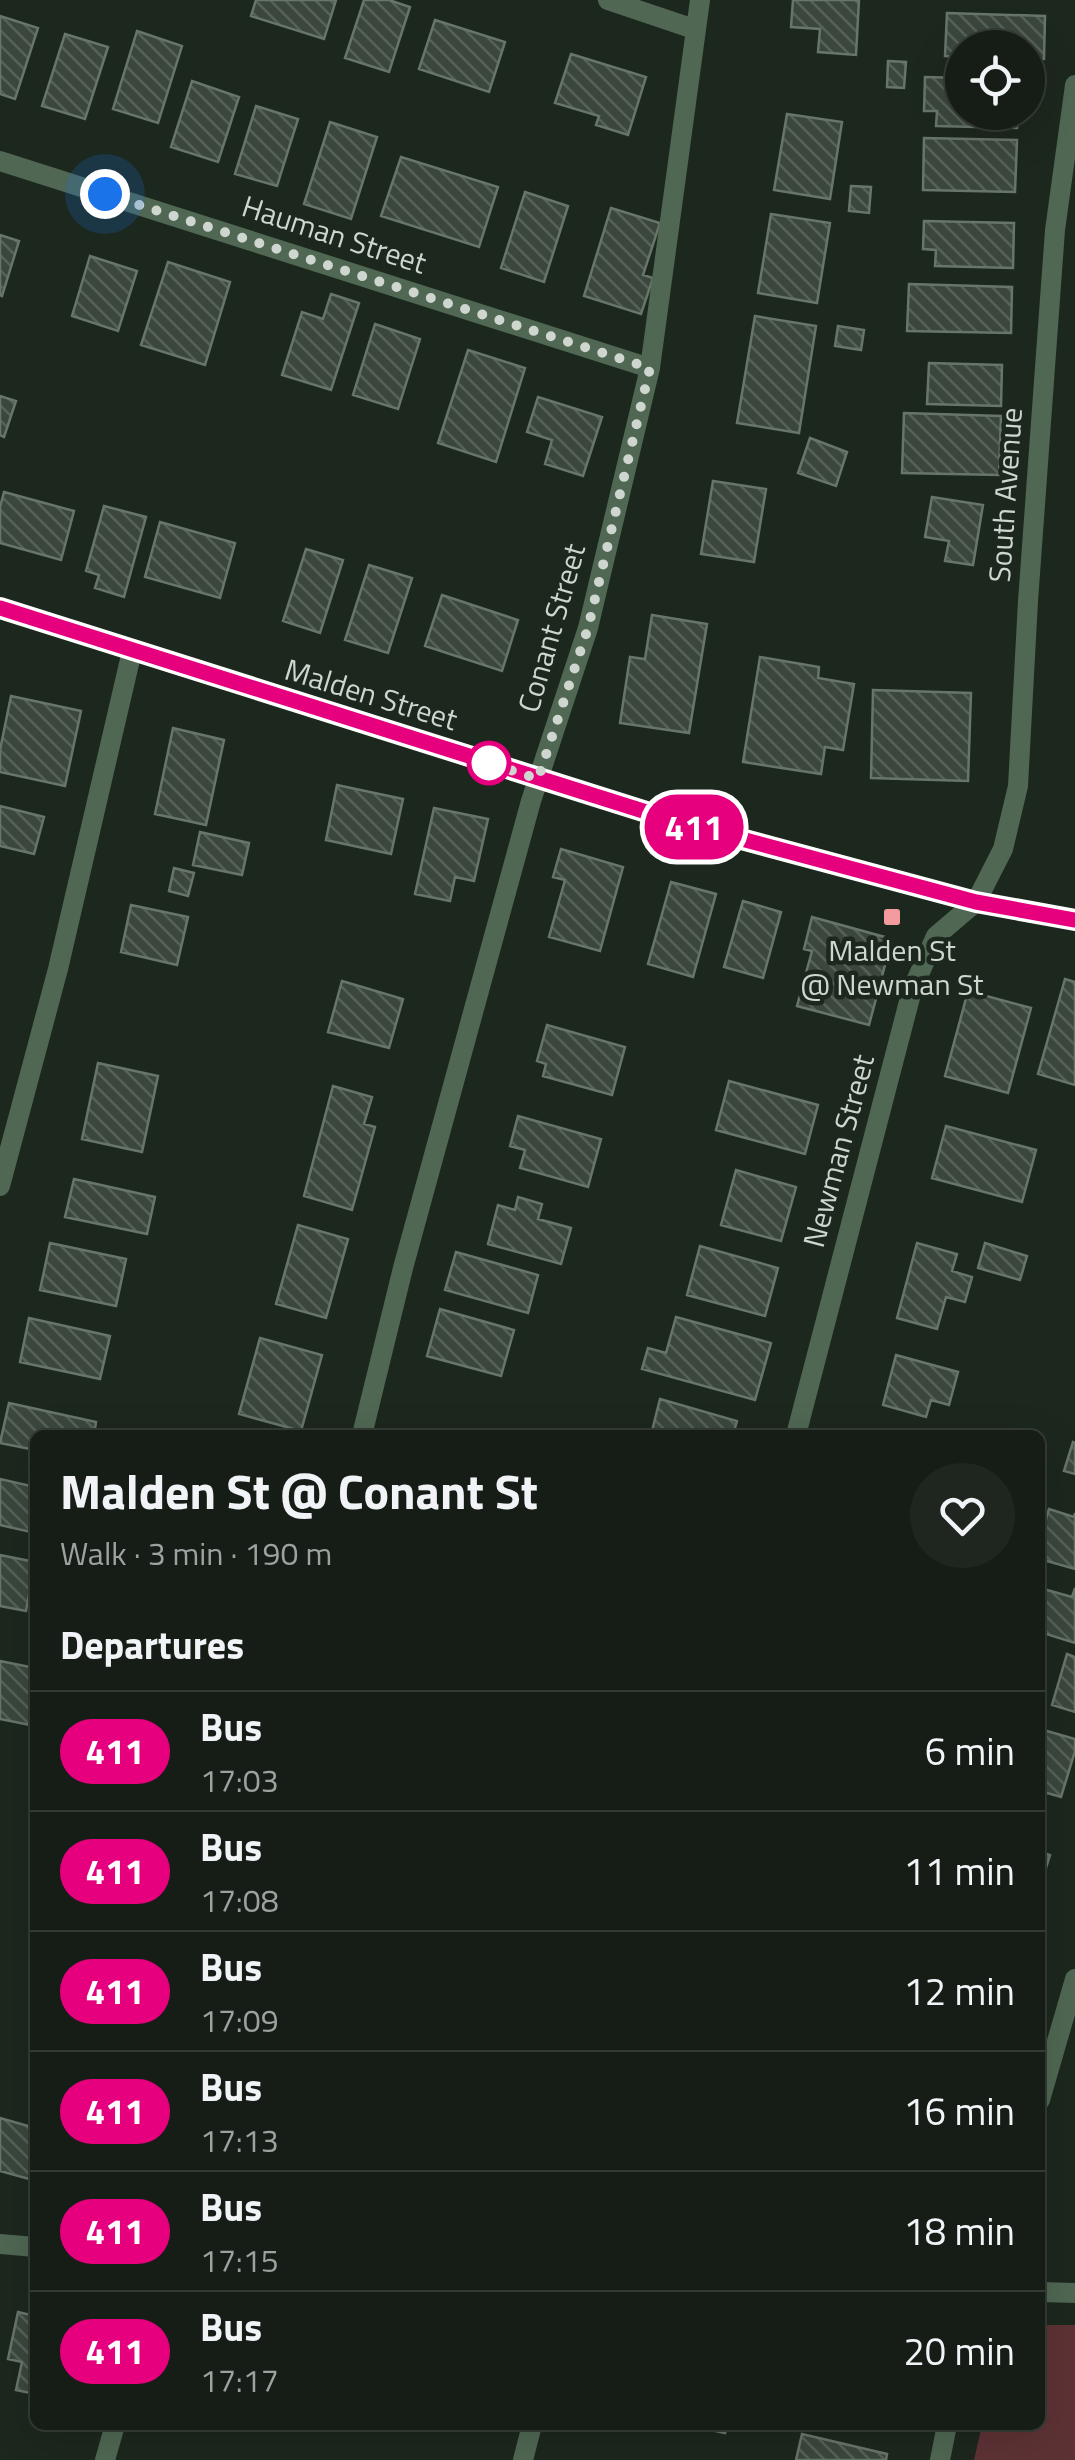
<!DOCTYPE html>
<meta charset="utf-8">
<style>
body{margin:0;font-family:"Titillium Web",sans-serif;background:#1e261f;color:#f1f3f6;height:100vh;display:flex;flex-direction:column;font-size:38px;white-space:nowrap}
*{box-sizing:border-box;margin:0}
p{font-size:32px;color:#9da2a1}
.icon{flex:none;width:55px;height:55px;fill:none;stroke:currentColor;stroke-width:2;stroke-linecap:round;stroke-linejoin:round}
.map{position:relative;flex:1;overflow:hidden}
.drawer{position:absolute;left:30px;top:1430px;width:1015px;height:1000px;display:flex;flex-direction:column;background:#151d16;border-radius:15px;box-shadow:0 10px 40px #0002,0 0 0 2px #343b35}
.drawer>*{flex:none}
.badge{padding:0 20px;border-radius:32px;font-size:35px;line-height:65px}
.buttons{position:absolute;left:945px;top:30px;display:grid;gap:20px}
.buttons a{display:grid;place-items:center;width:100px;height:100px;border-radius:50%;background:#151d16;box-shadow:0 10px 40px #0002,0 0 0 2px #343b35;font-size:50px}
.you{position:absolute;width:50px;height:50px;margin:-25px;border:8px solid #fff;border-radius:50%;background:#1a73e8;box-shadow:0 0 0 15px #1a73e833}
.map>.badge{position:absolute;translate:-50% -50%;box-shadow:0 0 0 5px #fff}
h2{padding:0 30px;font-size:38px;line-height:90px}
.round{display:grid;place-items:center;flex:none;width:105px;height:105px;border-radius:52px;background:#1e261f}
.headline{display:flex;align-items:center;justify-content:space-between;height:170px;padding:0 30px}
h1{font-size:48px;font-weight:700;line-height:75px}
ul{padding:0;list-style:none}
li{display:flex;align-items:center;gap:30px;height:120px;padding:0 30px;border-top:2px solid #343b35}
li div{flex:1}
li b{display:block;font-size:38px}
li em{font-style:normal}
li .badge{min-width:110px;font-weight:700;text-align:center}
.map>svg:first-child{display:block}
</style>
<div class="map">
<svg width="1075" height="2460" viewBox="0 0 1075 2460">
<defs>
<pattern id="building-back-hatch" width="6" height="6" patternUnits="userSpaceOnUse" patternTransform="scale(2.5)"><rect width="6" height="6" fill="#3b473c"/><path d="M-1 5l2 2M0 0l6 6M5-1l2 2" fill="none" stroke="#566157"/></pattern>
</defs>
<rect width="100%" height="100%" fill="#1c271d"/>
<path fill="#5d3235" d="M1040,2325h35v135h-101l8,-35h58z"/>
<path fill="url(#building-back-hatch)" stroke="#68756a" stroke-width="2.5" d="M256,0h80l-12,39 -73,-23z
M364,0h25l21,7 -21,65 -44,-14z
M793,0h66l-3,55 -38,-3 2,-23 -29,-2z
M947,13l98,3 -1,43 -16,-1v-10h-66v9l-17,-1z
M0,16l38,12 -23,71 -15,-5z
M435,20l70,22 -16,50 -70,-23z
M137,31l45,15 -24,77 -45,-14z
M65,34l43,13 -23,72 -43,-13z
M571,54l75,23 -18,58 -32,-10 3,-9 -44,-13z
M888,61l18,1 -2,26 -17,-1z
M925,77l37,1v34h56l-1,16 -81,-2 1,-15h-13z
M192,81l47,16 -21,65 -47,-15z
M256,106l42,13 -21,67 -42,-12z
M787,114l55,8 -12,77 -56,-9z
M330,122l47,15 -26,82 -47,-15z
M924,138l93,2 -2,52 -92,-2z
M401,157l97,30 -19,60 -98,-31z
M851,186l20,1 -2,26 -20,-2z
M525,192l43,14 -24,76 -43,-14z
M611,208l49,15 -17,52 10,3 -12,36 -57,-18z
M771,214l59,9 -13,80 -59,-10z
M924,221l90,2 -1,45 -78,-2 1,-16 -13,-1z
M0,235l19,6 -17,55 -2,-1z
M90,256l47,15 -19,60 -46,-15z
M168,262l62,20 -25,83 -64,-20z
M909,284l103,3 -1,46 -104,-2z
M331,294l28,9 -28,87 -49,-15 20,-63 21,7z
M755,316l61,10 -17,107 -62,-10z
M375,324l45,15 -22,70 -45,-14z
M838,326l26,4 -3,20 -26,-4z
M468,350l57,18 -29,94 -58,-19z
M929,363l73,2 -1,41 -74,-2z
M0,396l16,5 -12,36 -4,-2z
M538,397l64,20 -19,59 -38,-12 7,-24 -25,-8z
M904,413l97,3 -2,59 -97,-2z
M810,438l37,14 -11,34 -38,-13z
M713,481l53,8 -12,73 -53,-8z
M4,492l70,19 -13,49 -61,-17v-36z
M932,497l51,8 -10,60 -28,-4 4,-20 -24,-4z
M104,506l42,11 -22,80 -29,-9 4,-13 -13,-4z
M160,522l75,21 -15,55 -75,-21z
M306,549l37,11 -23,73 -37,-12z
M369,565l43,13 -24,75 -43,-13z
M442,595l76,25 -16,51 -77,-25z
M652,615l55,9 -18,109 -69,-10 10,-66 15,2z
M760,657l59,10 -1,11 36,6 -11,66 -18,-3 -4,27 -78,-12z
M873,690l98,3 -3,88 -97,-3z
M11,696l70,15 -16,75 -65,-14v-22z
M173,728l51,12 -18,85 -51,-11z
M337,785l66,14 -12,55 -65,-14z
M0,806l44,11 -10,37 -34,-8z
M434,808l54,11 -14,62 -19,-4 -5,24 -35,-7z
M200,832l49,11 -7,32 -49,-10z
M561,849l62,18 -23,84 -51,-14 16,-57 -12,-3z
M174,868l20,5 -6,23 -19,-5z
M671,882l45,12 -23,83 -45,-13z
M743,901l38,11 -18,66 -39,-11z
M131,905l57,12 -11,48 -56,-13z
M812,917l80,22 -23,86 -72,-19 15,-55 -8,-2z
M1065,979l10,3v103l-37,-11z
M342,981l61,18 -14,49 -61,-16z
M968,991l63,17 -23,85 -63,-17z
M547,1025l78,22 -13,48 -69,-19 3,-12 -9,-3z
M98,1063l60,13 -16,76 -60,-13z
M729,1081l89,24 -13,49 -89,-24z
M333,1086l39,11 -8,27 11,3 -23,83 -48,-14z
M518,1116l83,23 -13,48 -68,-19 5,-18 -15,-4z
M946,1126l90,24 -14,52 -90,-24z
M736,1170l60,17 -15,54 -60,-16z
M74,1179l81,18 -8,37 -82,-17z
M518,1197l24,7 -4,15 33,9 -10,36 -73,-20 10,-39 17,5z
M298,1225l50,14 -22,79 -50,-14z
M50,1243l76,16 -10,47 -76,-16z
M917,1243l40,11 -5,17 20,6 -7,25 -19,-5 -9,32 -40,-11z
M985,1243l42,13 -7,24 -42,-12z
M700,1246l78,22 -13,48 -78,-21z
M456,1252l82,23 -10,38 -83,-23z
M440,1309l74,21 -13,46 -74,-20z
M676,1317l95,26 -16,57 -113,-31 6,-21 18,5z
M29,1318l81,18 -10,43 -80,-17z
M260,1338l62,17 -21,76 -62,-17z
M896,1355l62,17 -9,33 -18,-5 -5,17 -43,-12z
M660,1399l77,22 -4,14h-82z
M9,1403l87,19 -2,13h-59v15l-35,-7z
M1073,1442l2,1v31l-11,-3z
M0,1479l35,8v46l-35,-8z
M1049,1509l25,8 1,-4v56l-35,-10v-19z
M0,1555l35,7 -9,49 -26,-5z
M1040,1588l32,9 3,-9v55l-35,-11z
M1067,1654l8,3v55l-23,-7z
M0,1661l35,7v58l-35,-7z
M1040,1729l35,10v12l-14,46 -21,-6z
M1040,1852l10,3 -10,32z
M0,2118l35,10v30l-6,21 -29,-8z
M18,2312l17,4v78l-19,-4 6,-28 -14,-3z
M688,2425h39l-2,8z
M802,2434l85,20 -1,6h-90z"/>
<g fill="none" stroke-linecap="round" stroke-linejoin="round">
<path stroke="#4f6753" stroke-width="20" d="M608,0l86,29
M0,161l650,207
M0,1186l58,-217 74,-318
M362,1435l41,-167 128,-467 57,-173 62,-260 50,-368
M796,1435l116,-445 24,-54 40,-34 27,-53 15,-63 10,-185 27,-371 20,-145
M1040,2100l35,-121
M105,2460l10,-35
M523,2460l9,-35
M940,2460l7,-35"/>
<path stroke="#4f6753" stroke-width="20" d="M0,608l678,214 298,80 99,18
M0,2244l35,3
M1040,2292l35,1"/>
</g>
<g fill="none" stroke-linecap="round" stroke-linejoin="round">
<defs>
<path id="line" d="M0,608l678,214 298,80 99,18"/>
</defs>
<use href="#line" stroke="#fff" stroke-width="22"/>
<use href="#line" stroke="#e6007e" stroke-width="15"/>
<path stroke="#ced6cf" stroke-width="10" stroke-dasharray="0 18" d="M105,194l545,174 -62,260 -50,151 -52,-17 3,1"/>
</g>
<circle fill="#fff" stroke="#e6007e" stroke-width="5" cx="489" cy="763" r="20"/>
<rect fill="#f49b9f" stroke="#1c271d" stroke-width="4" x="882" y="907" width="20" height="20" rx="5"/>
<g text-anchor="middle" stroke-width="9" stroke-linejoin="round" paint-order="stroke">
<g font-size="30" fill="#ced6cf" stroke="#1c271d">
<text transform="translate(334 235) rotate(18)" y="10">Hauman Street</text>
<text transform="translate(1006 495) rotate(-86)" y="10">South Avenue</text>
<text transform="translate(552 628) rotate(-74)" y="10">Conant Street</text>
<text transform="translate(371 695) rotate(17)" y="10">Malden Street</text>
<text transform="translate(839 1151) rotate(-75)" y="10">Newman Street</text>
</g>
<g font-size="30" fill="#ced6cf" stroke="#1c271d">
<text x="892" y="961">Malden St<tspan x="892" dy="34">@ Newman St</tspan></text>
</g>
</g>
</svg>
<div class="buttons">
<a><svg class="icon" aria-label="locate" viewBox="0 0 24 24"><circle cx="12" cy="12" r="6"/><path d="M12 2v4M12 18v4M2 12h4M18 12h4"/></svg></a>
</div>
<div class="you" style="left:105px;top:194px"></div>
<b class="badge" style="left:694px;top:827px;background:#e6007e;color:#fff">411</b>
<section class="drawer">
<div class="headline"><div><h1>Malden St @ Conant St</h1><p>Walk · 3 min · 190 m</p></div><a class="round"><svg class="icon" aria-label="heart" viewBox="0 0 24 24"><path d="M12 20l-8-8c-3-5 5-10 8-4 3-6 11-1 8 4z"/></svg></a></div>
<h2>Departures</h2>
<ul>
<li><span class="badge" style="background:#e6007e;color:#fff">411</span><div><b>Bus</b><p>17:03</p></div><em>6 min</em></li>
<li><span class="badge" style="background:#e6007e;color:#fff">411</span><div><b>Bus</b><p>17:08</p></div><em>11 min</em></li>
<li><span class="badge" style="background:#e6007e;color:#fff">411</span><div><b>Bus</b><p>17:09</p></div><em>12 min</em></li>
<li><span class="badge" style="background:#e6007e;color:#fff">411</span><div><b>Bus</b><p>17:13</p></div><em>16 min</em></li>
<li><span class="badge" style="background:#e6007e;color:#fff">411</span><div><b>Bus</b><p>17:15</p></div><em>18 min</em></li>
<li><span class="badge" style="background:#e6007e;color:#fff">411</span><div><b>Bus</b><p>17:17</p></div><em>20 min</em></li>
</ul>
</section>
</div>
